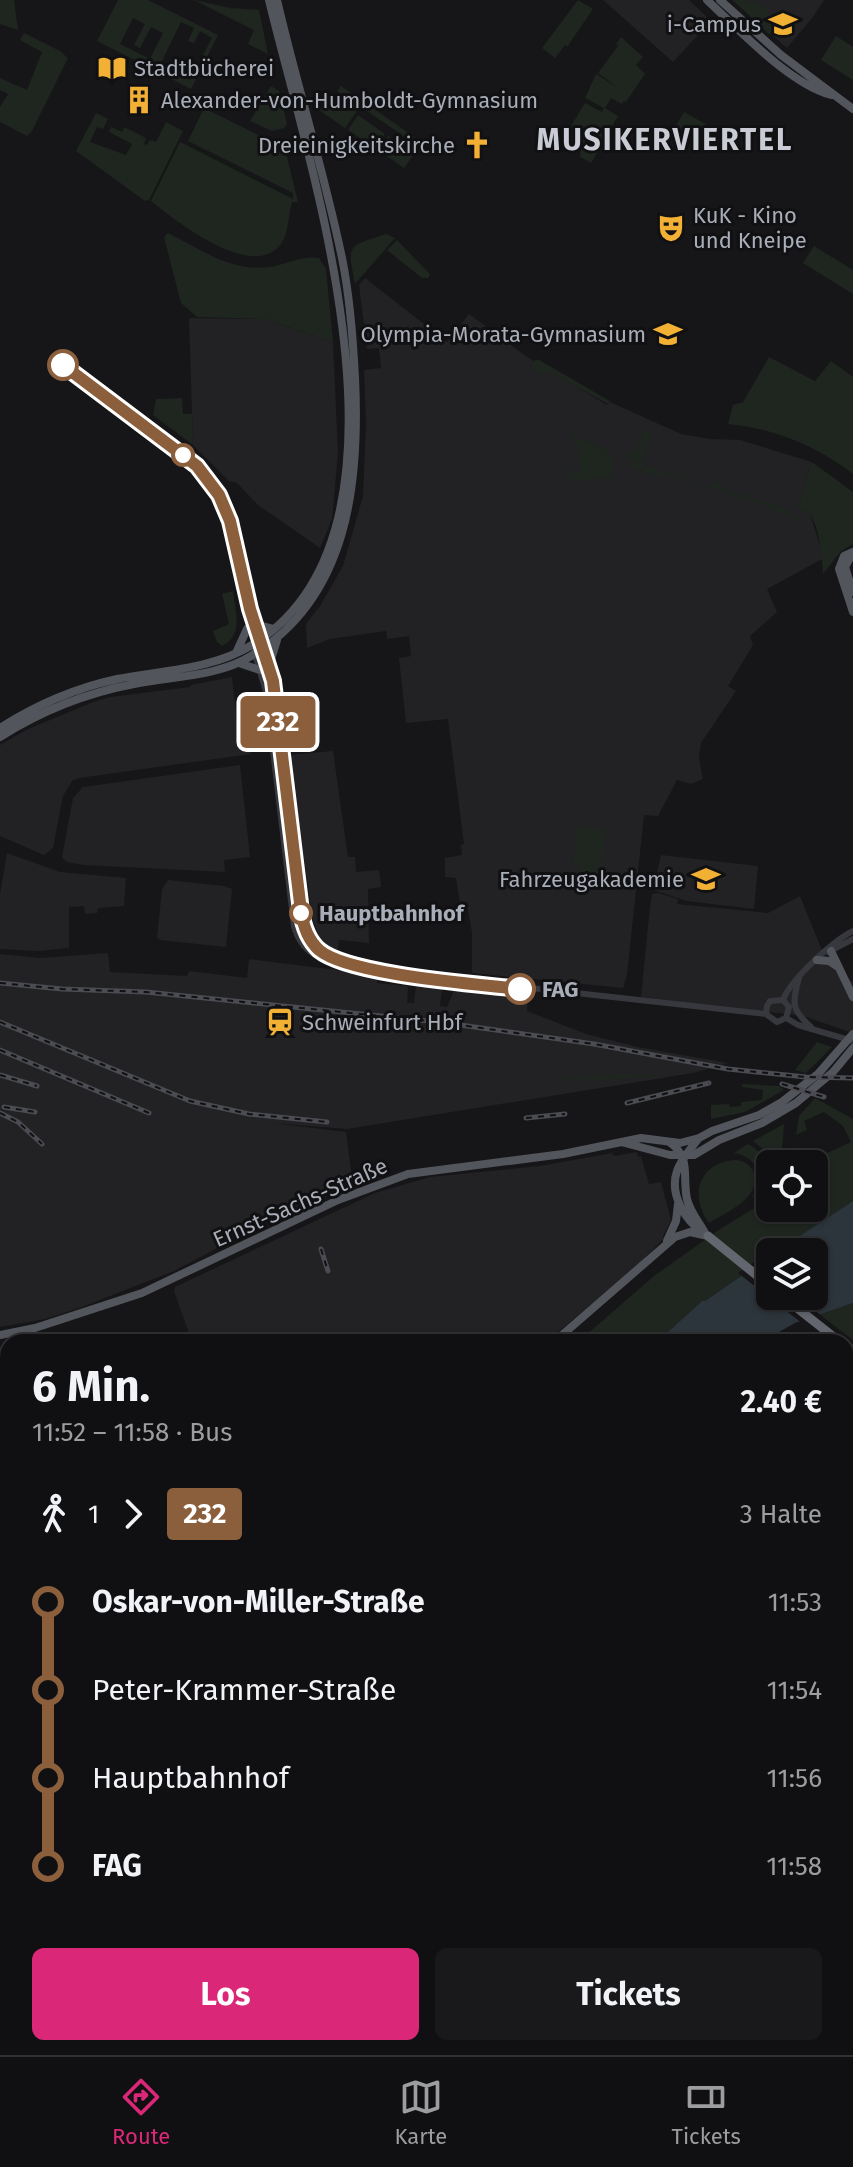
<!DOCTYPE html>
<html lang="de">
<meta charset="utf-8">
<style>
body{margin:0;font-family:"Fira Sans",sans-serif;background:#19191b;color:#f1f3f6;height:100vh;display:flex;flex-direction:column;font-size:30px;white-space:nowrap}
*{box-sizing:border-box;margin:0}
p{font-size:26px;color:#9c9d9f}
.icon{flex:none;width:44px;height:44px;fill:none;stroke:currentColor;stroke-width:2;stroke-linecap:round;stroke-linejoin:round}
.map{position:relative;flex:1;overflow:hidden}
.details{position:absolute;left:0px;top:1334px;width:854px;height:722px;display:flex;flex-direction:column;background:#101012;border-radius:24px 24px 0 0;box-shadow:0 2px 6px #0004,0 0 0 2px #303032}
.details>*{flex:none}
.badge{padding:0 16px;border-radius:6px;font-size:28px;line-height:52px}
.fabs{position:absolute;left:756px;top:1150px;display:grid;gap:16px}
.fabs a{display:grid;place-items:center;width:72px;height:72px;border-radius:12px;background:#101012;box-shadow:0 2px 6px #0004,0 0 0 2px #303032;font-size:40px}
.map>.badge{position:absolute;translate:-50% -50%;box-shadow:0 0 0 4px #fff}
.legs{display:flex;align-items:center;gap:12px;height:88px;padding:0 32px;font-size:26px}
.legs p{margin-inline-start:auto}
.summary{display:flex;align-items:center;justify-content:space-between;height:136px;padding:0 32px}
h1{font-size:44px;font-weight:700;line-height:60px}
.action{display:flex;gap:16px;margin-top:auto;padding:16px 32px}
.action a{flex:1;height:92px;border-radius:12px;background:#db2777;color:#fff;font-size:32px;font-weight:700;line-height:92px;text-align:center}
.action a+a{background:#19191b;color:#f1f3f6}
ul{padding:0 32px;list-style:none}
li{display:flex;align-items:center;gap:28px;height:88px;font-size:30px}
li i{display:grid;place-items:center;width:12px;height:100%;margin:0 10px;background:currentColor}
li i::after{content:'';width:20px;height:20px;margin:-10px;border:6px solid;border-radius:50%;background:#101012}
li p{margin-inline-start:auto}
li:first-child i{background:linear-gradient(#0000 50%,currentColor 0)}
li:last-child i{background:linear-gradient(currentColor 50%,#0000 0)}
.tab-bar{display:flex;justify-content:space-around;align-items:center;height:112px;border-top:2px solid #303032;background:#101012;font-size:22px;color:#9c9d9f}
.tab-bar a{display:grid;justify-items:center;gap:4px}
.tab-bar .current{color:#db2777}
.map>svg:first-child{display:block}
</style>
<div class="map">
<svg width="853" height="2055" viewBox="0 0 853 2055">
<rect width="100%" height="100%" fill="#161618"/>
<path fill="#222225" d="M603,0h86l22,21 -38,41z
M732,0h92l-11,17 -26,31z
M365,278l82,64 22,-28 58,43 80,48 3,-3 71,32 29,5 30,1 72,22 -14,44 12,8 14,44 -57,31 10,23 -27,24 3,9 -25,41 8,5 -35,52 -2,15 4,21 -12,5 -14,-4 -19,36 -14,-1 -17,160 -4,13 -151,-15v-40l-4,-24h-7l-5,-31 -11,-1v-19l17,-3 -1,-10 3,-1 -16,-125 -42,4 -7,-65 12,-2 -2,-20 -22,3 -1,-8 -56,8 -23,9 -1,-24 14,-18 23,-40 20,-70 3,-72 -2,-54 17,-2 -2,-20 -12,1 -8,-64z
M189,318l76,1 68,23 5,112 -6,65 -12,29 -62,-43 -21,-22 -8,-2 -36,-36z
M232,677l7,64 10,-1 2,14 -172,24 -7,3 -9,15 -10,52 -9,7 -44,-19v-91l26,-15 67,-28 17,-5 80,-10 1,-2z
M333,751l15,106h7l1,15 23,-2 2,17 -13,2 1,54 -30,-3 -2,15 -17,-15 -7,-19 -24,-166z
M240,765l10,92 -26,3 1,12 -141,-7 -17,-3 -5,-5 11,-59 10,-11z
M7,853l53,19 66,6 -2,28 -26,2 -1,5 -12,1 -1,-8 -15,1v41l-30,3 -39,-2v-55z
M661,855l97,11 -4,43 -67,-8 -34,-11z
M168,880l56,6 8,3 -6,58 -66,-7 -3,-3 5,-48z
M658,893l20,6 -1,5 91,9 32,-17 23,57 13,16 17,13v51l-50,-17 -162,-19 9,-91 2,-12z
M108,953l2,19 77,4 2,-5 58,7 2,-19 128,16v8l31,3 -1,17h7l2,-17 26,2 -2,18 7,1 7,-17 74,8 -1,13 59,23 52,13 90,16 -35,10 -346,56 -75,-6 74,9 7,53 -88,38 -91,48 -92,36 -37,12 -45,8v-373l40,4z
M637,1152l1,5 3,-1 8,28 12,-2 10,38 -8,16 1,2 -25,26 -93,78h-354l-18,-51 1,-4 200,-94 55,-16 110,-11 72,-13 2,3z
M853,1521v71l-7,5v-71z
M853,1614v186l-7,5v-186z
M853,1828v227h-130l-5,-7h128v-216z
M222,2048h478l5,7h-479z"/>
<path fill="#1e261f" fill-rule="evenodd" d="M0,0h14l4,30 -18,-6z
M118,0h30l70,35 -27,54 -94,-48zM133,18l12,6 -11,21 6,3 11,-21 12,6 -13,26 -30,-15zM181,22l13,6 -6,13 6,2 6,-12 12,7 -22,42 -30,-15z
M194,0l36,8 29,2 9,44 -20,-10 6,-14z
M578,0l15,9 -26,38 -2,-2 -10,13 -13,-10z
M733,0l26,2 23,24 -13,8z
M24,33l36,18 8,7 -36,73 -5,5 -27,-14v-15l8,-13 -8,-4v-12l27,12 15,-38 -22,-12z
M836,36l17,11v33l-32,-20z
M621,37l22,20 -7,8 9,9 -19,28 -2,-1 -2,3 -11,-6 -6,10 13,8 -27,47 -11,-6 1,-10 -17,-10 21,-34 17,9 2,-4 -19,-10 11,-24 21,13 -19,-14 20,-27 -2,-2z
M271,86l8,5 8,33 -3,4 -12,3 -22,-10z
M341,86l79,55 -3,4 -80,-54z
M331,93l26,18 -12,17 -26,-18z
M204,108l77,38 3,-1 14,57h-6c-4,13 -3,31 -11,42 -29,38 -105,-23 -130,-43l29,-59 113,57v-6l-105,-52z
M684,112l25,14 -9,15 -25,-14z
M96,113l12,6 -5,10 -6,-2 -7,15 36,13 6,-11 -23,-12 2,-5 11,5 2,-5 22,11 -2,6 3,1 3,-5 6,2 10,-20 17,9 -34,69 -4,1 -69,-50z
M358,115l27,19 -10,14 -27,-18z
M388,136l26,18 -10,14 -26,-18z
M168,233c33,16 62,39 101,34 16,-2 34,-12 50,-9l7,11 7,73 -68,-23 -68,-2 -16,-14 -17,-66z
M386,234l9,4 -40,46c-8,-41 -8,-37 31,-50z
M397,240l33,34 -2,4h-6l-35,-28z
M814,246l39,24v24l-50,-31z
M769,357l46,24 16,-20 22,16v97c-38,-29 -78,-45 -125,-50l5,-19 10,-3z
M535,360h4l71,41 -2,3 -60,-33 -13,3 -4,-7z
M182,398l1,16h9l1,31 -40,-30 3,-16z
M645,430l6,3 -10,31 68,22 2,-3 4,1 3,-10 -3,-2 8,2h-4l-2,8 4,2 -1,3 69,22 1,6 17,7 -37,-12 -4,-5 -100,-31 -7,3 -32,-11 7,-1 -1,-6 -6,1v-11l7,3z
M571,434l40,18 1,25 -44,5 -1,-11 3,-9 2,12 9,-2 -4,-29h-4z
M812,462l41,30v52l-12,7 -18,23c0,-13 -4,-51 -14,-60 -3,-3 -8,-4 -11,-8z
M233,591c2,19 11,45 -11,55l-5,-4 -4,-11 16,-7 -7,-30z
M582,827l24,2 -8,60 -14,-2 -4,-13v-8l-7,-1 4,-36z
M817,1042l15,5 -26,26 -11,-3z
M618,1074l47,2 -70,5 -43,-2z
M742,1084l37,2 5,4 -39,22 -34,7v-14l18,-1 1,3 11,-1v-4l21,-2 1,-10 -21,-3z
M815,1098l38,21v82l-78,51h-5v4l-65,45h-3l-45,41h-79l76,-66 66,-47 50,-30v9h44v-44h-21l1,-15 4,-2 10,15 43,-20 -8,-16 -19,-14 -20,9 3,9 -11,5 3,-19z
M784,1124l-3,40h-10l-7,-14 -11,-9z
M748,1144c25,13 23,38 3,55 13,-20 8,-42 -17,-46z
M737,1160c7,2 13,4 16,11 11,26 -28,42 -44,52 -21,-29 -9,-62 28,-63z
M853,1303v37l-34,-26z
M8,1766v98l-8,6v-99z
M8,1921v71l-8,3v-69z
M0,2024l8,6v18h27l10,7h-45z"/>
<path fill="#2c353c" d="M853,1201v102l-58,20 -34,19h-104l45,-41h3l65,-45v40h44v-44h-39z
M8,1864v54l-8,5v-53z"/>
<path fill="#161618" d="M754,1262l16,13v21h27l26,21 -20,7 -65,-51z"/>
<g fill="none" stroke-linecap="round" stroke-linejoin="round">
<path stroke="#37383d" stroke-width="6" d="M262,647l11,34 31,244c11,28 31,34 58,41
M254,651l12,41 28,234c8,32 37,38 66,43l406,45 11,8 9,-4
M828,952l25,-13
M799,978c-7,26 -8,31 12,49
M783,1000c8,-21 50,-59 70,-69
M783,1000l6,7 -3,11
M766,1014l1,-8 3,-5 13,-1
M786,1018l12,7 55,16
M846,1813l7,-4
M846,1823l7,-4
M162,2055l12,-7"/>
<path stroke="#53555c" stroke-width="8" d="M707,0c32,30 83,84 124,95
M720,0l61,55 72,54
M853,552l-9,4 -5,13 14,43
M851,556l-6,11 8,25
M255,624l19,5
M236,653l11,-24
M239,663l21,7
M269,666l8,-26
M0,728c36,-23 76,-40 117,-49 46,-9 94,-9 135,-34 184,-112 56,-481 17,-645
M0,737c41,-26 86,-44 134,-53 38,-8 83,-7 117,-28 98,-58 109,-174 104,-278 -2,-40 -5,-81 -13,-120 -18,-87 -45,-172 -65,-258
M831,951l22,46
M817,960l12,1 9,6
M698,1139c-7,10 -17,20 -21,32 -8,23 8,49 26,62
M669,1142c23,15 13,35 18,57 3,13 12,23 18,34
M625,1143l45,12h24l25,-15 43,-17 34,-20 37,-31 20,-24
M667,1241l9,-20 2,-17
M0,1335l35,-7 107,-35 196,-93 70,-26 155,-20 78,-16 39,5 19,-5 13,-7 47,-16 23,-13 36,-28 35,-40
M554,1342l121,-105 15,-5 18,4"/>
<path stroke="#63666e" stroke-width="9" d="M708,1236l62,50
M782,1296l58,46
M846,1347l7,6
M0,2006l8,5
M0,2016l8,5
M48,2048l11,7
M63,2048l10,7
M208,2048l4,7
M178,2054l12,-3 10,3"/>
<defs>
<path id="rail" d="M0,983l62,6 84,3 293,30 155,22 134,25 78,8 47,1
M0,1022l190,79 59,13 78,8
M0,1050l149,63
M0,1075l37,11
M782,1084l42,13
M627,1103l82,-20
M4,1107l31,5
M0,1113l18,9 24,22
M526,1118l39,-4
M321,1249l7,22
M846,1351l7,-4
M846,1523l7,-5
M846,1616l7,-4
M846,1906l7,-4"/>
</defs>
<use href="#rail" stroke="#4a4c52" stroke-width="5"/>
<use href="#rail" stroke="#111113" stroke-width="2" stroke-dasharray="6" stroke-linecap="butt"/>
</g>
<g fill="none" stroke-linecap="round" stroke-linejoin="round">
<defs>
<path id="line-1" d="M63,365l134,101 22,29 11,26 20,88 23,72 28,230c2,14 7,29 18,39 30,25 158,34 201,39"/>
</defs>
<use href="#line-1" stroke="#fff" stroke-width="18"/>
<use href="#line-1" stroke="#8b5e3c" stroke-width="12"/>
</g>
<defs>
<symbol id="university-bare" viewBox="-9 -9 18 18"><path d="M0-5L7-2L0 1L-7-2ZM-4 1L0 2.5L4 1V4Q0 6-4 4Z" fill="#f2b134" stroke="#111113" stroke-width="2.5" paint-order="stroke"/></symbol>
<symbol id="library-bare" viewBox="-9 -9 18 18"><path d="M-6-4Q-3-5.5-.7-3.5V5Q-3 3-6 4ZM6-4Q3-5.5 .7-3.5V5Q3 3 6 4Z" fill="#f2b134" stroke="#111113" stroke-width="2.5" paint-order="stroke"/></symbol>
<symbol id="building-bare" viewBox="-9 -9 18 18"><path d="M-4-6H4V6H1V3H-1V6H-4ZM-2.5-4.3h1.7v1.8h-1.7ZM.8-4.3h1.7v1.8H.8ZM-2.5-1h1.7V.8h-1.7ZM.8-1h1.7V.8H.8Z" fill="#f2b134" stroke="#111113" stroke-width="2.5" paint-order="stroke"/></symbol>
<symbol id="church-bare" viewBox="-9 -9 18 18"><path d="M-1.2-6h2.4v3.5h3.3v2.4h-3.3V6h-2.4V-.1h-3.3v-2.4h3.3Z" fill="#f2b134" stroke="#111113" stroke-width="2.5" paint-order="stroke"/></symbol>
<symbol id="theatre-bare" viewBox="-9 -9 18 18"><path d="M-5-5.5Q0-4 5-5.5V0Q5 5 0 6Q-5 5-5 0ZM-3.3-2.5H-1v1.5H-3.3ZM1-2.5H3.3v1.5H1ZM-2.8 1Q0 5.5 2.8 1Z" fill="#f2b134" stroke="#111113" stroke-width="2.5" paint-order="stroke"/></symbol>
<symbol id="school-bare" viewBox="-9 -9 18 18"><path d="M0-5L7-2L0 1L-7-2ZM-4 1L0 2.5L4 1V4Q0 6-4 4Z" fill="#f2b134" stroke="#111113" stroke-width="2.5" paint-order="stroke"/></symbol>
<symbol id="station-bare" viewBox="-9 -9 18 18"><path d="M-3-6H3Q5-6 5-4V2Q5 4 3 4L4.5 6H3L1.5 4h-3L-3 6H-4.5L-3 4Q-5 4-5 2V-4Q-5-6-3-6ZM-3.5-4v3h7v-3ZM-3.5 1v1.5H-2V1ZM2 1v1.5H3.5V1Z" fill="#f2b134" stroke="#111113" stroke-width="2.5" paint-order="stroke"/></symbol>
</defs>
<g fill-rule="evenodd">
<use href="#university-bare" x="763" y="4" width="40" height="40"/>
<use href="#library-bare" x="92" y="48" width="40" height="40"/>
<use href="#building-bare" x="119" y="80" width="40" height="40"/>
<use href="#church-bare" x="457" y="125" width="40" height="40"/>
<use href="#theatre-bare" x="651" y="208" width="40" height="40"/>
<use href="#school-bare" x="648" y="314" width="40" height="40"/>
<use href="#university-bare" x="686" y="859" width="40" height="40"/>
<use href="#station-bare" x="260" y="1002" width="40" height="40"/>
</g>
<g fill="#fff" stroke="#8b5e3c" stroke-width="4">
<circle cx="63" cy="365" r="14"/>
<circle cx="183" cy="455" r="10"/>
<circle cx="301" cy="913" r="10"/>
<circle cx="520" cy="989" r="14"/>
</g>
<g text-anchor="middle" stroke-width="6" stroke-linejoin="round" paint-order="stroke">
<g font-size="22" fill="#a8adb8" stroke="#111113" text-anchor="end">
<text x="761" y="32">i-Campus</text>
<text x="134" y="76" text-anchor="start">Stadtbücherei</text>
<text x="161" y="108" text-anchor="start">Alexander-von-Humboldt-Gymnasium</text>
<text x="455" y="153">Dreieinigkeitskirche</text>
<text x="693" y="223" text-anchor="start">KuK - Kino<tspan x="693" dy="25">und Kneipe</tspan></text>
<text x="646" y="342">Olympia-Morata-Gymnasium</text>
<text x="684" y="887">Fahrzeugakademie</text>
<text x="302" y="1030" text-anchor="start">Schweinfurt Hbf</text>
</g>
<g font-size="22" font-weight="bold" fill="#a8adb8" stroke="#111113" text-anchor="start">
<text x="319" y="921">Hauptbahnhof</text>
<text x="542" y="997">FAG</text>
</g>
<g font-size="22" fill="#a8adb8" stroke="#111113">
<text transform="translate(300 1202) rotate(-24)" y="8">Ernst-Sachs-Straße</text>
</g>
<g font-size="30" font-weight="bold" letter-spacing="2" fill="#c9ccd4" stroke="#111113">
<text x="665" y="150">MUSIKERVIERTEL</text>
</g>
</g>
</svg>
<div class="fabs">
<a><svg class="icon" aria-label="locate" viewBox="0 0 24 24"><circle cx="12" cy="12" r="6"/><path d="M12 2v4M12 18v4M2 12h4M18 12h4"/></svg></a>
<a><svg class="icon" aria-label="layers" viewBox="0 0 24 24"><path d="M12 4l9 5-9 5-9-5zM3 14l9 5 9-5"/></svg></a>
</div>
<b class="badge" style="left:278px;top:722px;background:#8b5e3c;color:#fff">232</b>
<section class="details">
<div class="summary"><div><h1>6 Min.</h1><p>11:52 – 11:58 · Bus</p></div><b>2.40 €</b></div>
<div class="legs"><svg class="icon" aria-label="walk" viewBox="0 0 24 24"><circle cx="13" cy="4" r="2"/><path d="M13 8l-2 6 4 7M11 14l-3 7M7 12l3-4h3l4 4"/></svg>1<svg class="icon" aria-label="forward" viewBox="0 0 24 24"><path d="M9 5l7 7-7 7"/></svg><b class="badge" style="background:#8b5e3c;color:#fff">232</b><p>3 Halte</p></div>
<ul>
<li><i style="color:#8b5e3c"></i><b>Oskar-von-Miller-Straße</b><p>11:53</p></li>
<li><i style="color:#8b5e3c"></i><span>Peter-Krammer-Straße</span><p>11:54</p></li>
<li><i style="color:#8b5e3c"></i><span>Hauptbahnhof</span><p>11:56</p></li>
<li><i style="color:#8b5e3c"></i><b>FAG</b><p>11:58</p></li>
</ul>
<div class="action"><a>Los</a><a>Tickets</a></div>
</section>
</div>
<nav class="tab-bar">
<a class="current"><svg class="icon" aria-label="directions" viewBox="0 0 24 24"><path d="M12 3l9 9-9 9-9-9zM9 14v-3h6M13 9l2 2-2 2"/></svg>Route</a>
<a><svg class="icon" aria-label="map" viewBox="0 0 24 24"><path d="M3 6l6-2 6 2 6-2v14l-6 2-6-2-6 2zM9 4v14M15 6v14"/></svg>Karte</a>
<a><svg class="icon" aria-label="tickets" viewBox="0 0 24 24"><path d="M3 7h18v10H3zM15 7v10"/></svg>Tickets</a>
</nav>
